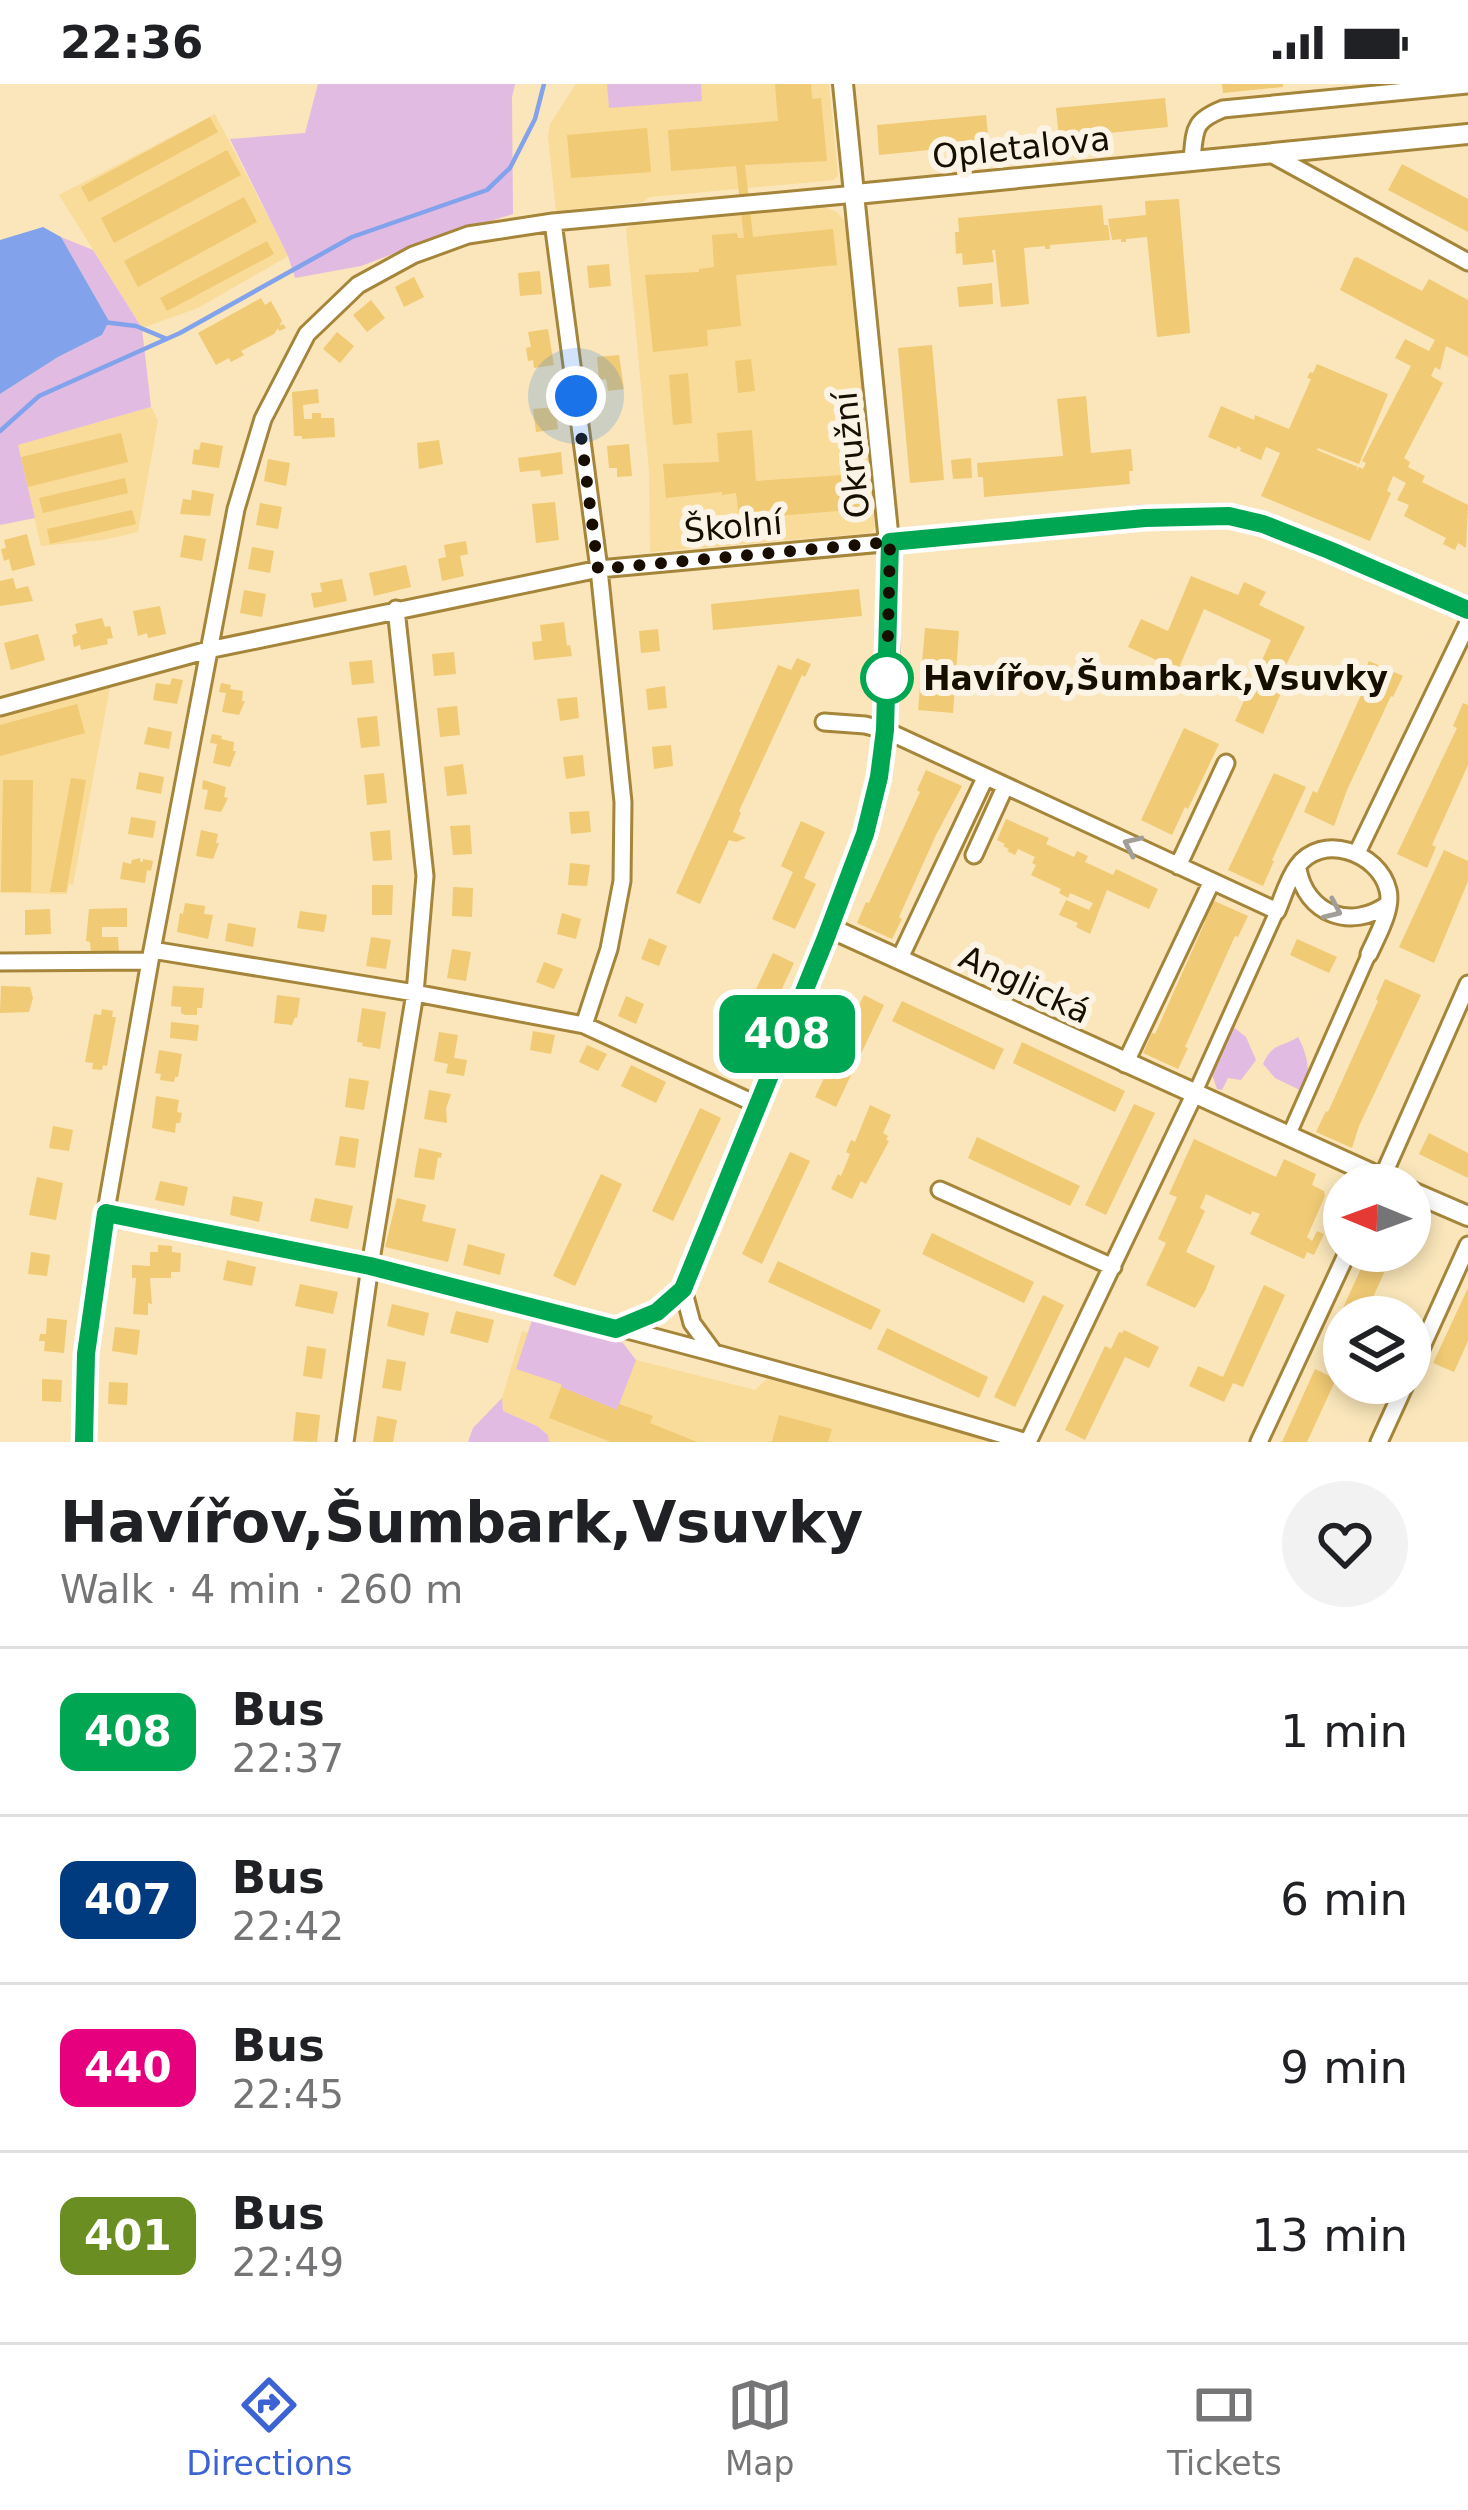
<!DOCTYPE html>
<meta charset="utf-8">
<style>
body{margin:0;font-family:"DejaVu Sans",sans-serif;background:#f2f2f2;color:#202124;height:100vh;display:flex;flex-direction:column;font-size:45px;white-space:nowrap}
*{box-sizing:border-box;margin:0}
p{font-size:39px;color:#757577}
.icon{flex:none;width:66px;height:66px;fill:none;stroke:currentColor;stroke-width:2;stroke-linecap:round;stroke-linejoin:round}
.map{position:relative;height:1358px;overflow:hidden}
.side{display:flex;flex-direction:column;background:#fff;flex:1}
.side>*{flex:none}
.badge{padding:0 24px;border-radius:18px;font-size:42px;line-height:78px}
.needle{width:78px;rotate:271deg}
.tools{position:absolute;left:1323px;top:1080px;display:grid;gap:24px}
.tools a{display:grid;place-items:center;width:108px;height:108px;border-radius:50%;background:#fff;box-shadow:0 6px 18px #0003;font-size:60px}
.you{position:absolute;width:60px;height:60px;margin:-30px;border:9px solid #fff;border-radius:50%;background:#1a73e8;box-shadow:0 0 0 18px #1a73e833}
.map>.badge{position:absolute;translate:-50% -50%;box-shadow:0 0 0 6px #fff}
.round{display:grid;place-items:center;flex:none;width:126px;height:126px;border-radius:63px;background:#f2f2f2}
.summary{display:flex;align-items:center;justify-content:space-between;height:204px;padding:0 60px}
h1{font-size:57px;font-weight:600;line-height:90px}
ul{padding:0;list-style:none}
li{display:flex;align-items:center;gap:36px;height:168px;padding:0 60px;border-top:3px solid #e0e0e0}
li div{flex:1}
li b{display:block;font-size:45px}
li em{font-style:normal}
li .badge{min-width:132px;font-weight:700;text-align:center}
.status{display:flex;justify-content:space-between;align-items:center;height:84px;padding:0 60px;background:#fff;direction:ltr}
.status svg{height:33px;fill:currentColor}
.tabs{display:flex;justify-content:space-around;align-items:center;height:168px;border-top:3px solid #e0e0e0;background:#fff;font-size:33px;color:#757577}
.tabs a{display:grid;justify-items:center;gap:6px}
.tabs .on{color:#3c63d4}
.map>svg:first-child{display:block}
</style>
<div class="status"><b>22:36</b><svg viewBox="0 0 49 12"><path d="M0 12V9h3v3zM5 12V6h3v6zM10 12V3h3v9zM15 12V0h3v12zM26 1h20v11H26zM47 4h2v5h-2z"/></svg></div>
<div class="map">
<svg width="1468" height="1358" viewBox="0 0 1468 1358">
<rect width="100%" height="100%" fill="#fae6ba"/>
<path fill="#f9db9a" d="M576,0h253l9,91 -4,5 -184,17 -8,5 -86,9 -8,-74 2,-13z
M215,30l73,142 -90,52 -56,20 -83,-133z
M822,122l15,6 10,12 28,303 -5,6 -220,19 -1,-81 -23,-243 10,-4z
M151,323l7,13 -20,112 -35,8 -62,6 -24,-101z
M111,598l-38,203 -4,-1 -2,10 -67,-1v-180z
M522,1247l233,59 12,-11 153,41 69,22h-443l-9,-16 -34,-15 -1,-13z"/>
<path fill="#e2bbe2" d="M318,0h197l-3,13 1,117 -72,22 -80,30 -66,12 -7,-22 -58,-117 75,-6z
M607,0h94l1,17 -93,7z
M61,153l32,13 49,78 9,79 -133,38 17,73 -35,7v-131l58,-37 44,-22 7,-14z
M1231,941l15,12 10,23 -15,20 -13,-2 -6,12 -5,-1 -6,-17z
M1298,953c9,15 14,38 6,55l-29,-14 -12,-14c10,-22 18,-16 35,-27z
M532,1236l91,23 13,17 -19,50 -56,-23v-3l-45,-15z
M502,1314l1,13 34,15 11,9 1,7h-81l5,-14z"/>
<path fill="#83a2ec" d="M43,143l18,10 48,84 -7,14 -44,22 -58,37v-154z"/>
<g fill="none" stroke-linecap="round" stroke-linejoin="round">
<path stroke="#83a2ec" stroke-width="4.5" d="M103,238l33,4 31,13
M0,347l39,-35 141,-63 172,-96 135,-47 23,-22 25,-49 9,-35"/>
</g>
<path fill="#f0ca74" d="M775,0h36l1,15 9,-1 6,63 -82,4 8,72 80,-8 4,36 -101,10 5,51 -34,4 1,16 -55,6 -8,-77 54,-3v-3l15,-2 -2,-32 25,-2 1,5h6l-8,-72 -65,5 -3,-41 110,-9z
M1222,0h61v3l-60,6z
M1165,14l3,29 -109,11 -3,-30z
M986,31l3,29 -110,11 -2,-30z
M210,33l8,15 -129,70 -8,-15z
M647,44l4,44 -80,6 -4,-43z
M227,66l14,25 -127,68 -13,-25z
M1402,80l66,35v33l-80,-42z
M244,113l13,25 -119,65 -14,-26z
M1179,115l11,134 -33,4 -10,-100 -21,2v3h-5v-3l-9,1 -4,-21 38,-4 -1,-14z
M1102,121l2,20h4l2,15 -60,5v4h-5v-3l-21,2 5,56 -28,3 -6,-57h-3l2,12 -31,3 -1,-12 -6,1 -1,-22h4l-1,-14z
M267,157l7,13 -107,57 -7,-13z
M1357,173l65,34 7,-12 39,21v57l-22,-11 -6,24 -5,-3 -4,9 12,7 -39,75 6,4 -2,5 17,9 -3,6 46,23 -2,43 -8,-5 -3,7 -12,-6 3,-6 -42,-22 5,-11 -12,-5 9,-17 -13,-7 -6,15 4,2 -21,48 -109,-45 19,-43 -14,-6 -5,13 -21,-9 1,-3 -3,-2 -2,3 -28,-12 13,-31 33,14 1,-5 34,14 22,-50 -4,-1 3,-6 3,1 4,-9 71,30 -29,70 -41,-16 -1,2 41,17 -2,6 3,-6 4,2 3,-6 -4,-2 49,-95 -16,-8 10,-19 24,12 6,-11 -95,-50 14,-32z
M609,180l2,22 -22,2 -2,-22z
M540,187l2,23 -22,2 -2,-23z
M414,193l10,20 -20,10 -9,-20z
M992,199l1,21 -34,3 -2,-20z
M261,214l4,7 6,-4 11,20 -3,5 4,-2 3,4 -7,3 -1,-3 -4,6 -33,17 3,4 -13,7 -2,-4 -13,7 -18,-32z
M371,216l14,18 -18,14 -14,-17z
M548,245l6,36 -20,3 -1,-8 -5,1 -2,-13 5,-1 -3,-15z
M337,248l17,14 -14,17 -17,-14z
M932,261l12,135 -34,3 -12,-135z
M619,271l5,34 -16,2 -2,-12 -7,1 -2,-23z
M751,275l4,32 -17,2 -3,-32z
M688,289l4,50 -19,2 -4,-50z
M318,305l1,14 -16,2 1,14h8v-6h9v5h13l1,19 -33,2v-3h-8l-2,-44z
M1086,312l5,57 40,-4 2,22h-4l1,13 -146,13 -1,-20h-5l-1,-14 86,-7 -6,-57z
M555,323l3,22 -22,3 -3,-23z
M752,346l4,51 102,-7 3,35 -96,8 1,5 -26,2 -4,-31 -14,2v-3l-56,6 -3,-34 56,-2 -2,-29z
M121,349l7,29 -100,25 -7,-30z
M439,356l4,24 -24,5 -2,-26z
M201,358l22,4 -4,22 -27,-4 2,-15 5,1z
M629,360l3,32 -15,1v-9h-8l-2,-22z
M561,368l2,22 -22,3 -1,-7 -20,2 -2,-14z
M971,374l1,20 -19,1 -2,-19z
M268,375l22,4 -4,23 -22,-5z
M125,394l3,15 -85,20 -4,-15z
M192,406l22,4 -4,22 -30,-2 3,-15 8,1z
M555,418l4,38 -23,3 -4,-39z
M260,419l22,4 -4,22 -22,-4z
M132,426l4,14 -86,20 -3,-15z
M27,450l8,31 -23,6 -3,-12 -5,2 -3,-12 5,-1 -2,-8z
M184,451l22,4 -4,22 -22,-4z
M466,457l2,13 -8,2 4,20 -22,5 -4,-22 8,-2 -2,-12z
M252,463l22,4 -4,22 -22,-4z
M406,481l5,22 -37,9 -5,-23z
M1191,492l47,19 6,-13 22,10 -7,13 46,22 -27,54 7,3 -22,50 -28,-13 36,-81 -67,-31 -26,61 -50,-23 13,-28 27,12z
M13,494l3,11 12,-3 5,15 -33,5v-25z
M342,495l5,22 -33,7 -3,-15 11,-1 -2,-9z
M859,505l3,27 -149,14 -2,-26z
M244,506l22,4 -4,23 -22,-4z
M160,522l6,28 -18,4 -1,-5 -9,3 -5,-25z
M102,534l3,9 5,-1 3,12 -6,1 1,5 -27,6 -1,-5 -6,2 -2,-12 5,-2 -2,-9z
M564,538l3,24 3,-1 2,11 -38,4 -2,-18 10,-1 -2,-16z
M925,544l34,3 -6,82 -35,-3z
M658,545l2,22 -19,2 -2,-22z
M38,550l7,26 -34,10 -7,-27z
M454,568l2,22 -22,2 -2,-22z
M797,574l14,6 -6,13 -3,-2 -63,136 2,2 -8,19 13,6 -10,4 -7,-2 -29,64 -24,-11 102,-228 13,5z
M372,576l2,23 -22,2 -3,-23z
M1369,577l34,15 -10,21 -2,-1 -44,94 -13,36 -30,-14 9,-21 4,2 48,-107 -6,-2z
M172,594l11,2 -6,24 -24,-4 3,-17 14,2z
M221,599l10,2 -1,4 13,2 -1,10h3l-6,14 -17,-3 4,-19 -7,-1z
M665,602l2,22 -19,2 -2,-21z
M577,613l2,21 -19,3 -3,-22z
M1463,619l5,2v60l-36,80 4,2 -9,21 -30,-14 60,-126 -4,-2z
M77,620l8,29 -85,23v-31z
M457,622l3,29 -20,2 -3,-29z
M377,632l3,30 -19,2 -4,-30z
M148,643l24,5 -3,17 -25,-5z
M1184,644l35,16 -31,65 -3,-2 -13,28 -31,-15z
M212,650l10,2 -1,3 13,3 -1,9h3l-6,16 -17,-4 4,-19 -7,-1z
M671,661l2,21 -19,3 -2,-22z
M583,671l2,21 -19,3 -3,-22z
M463,680l4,30 -20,2 -3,-29z
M926,686l36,16 -26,49 -37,82 3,2 -10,20 -35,-16 9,-21 3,1 51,-111 -3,-2z
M139,688l25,5 -3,17 -25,-5z
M384,689l3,30 -20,2 -3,-30z
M1274,689l32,14 -34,73 2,1 -11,25 -35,-16z
M71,694l15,2 -7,40 -13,72h-16z
M3,696h30l-2,112h-30z
M203,696l23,7 -2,10 4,1 -7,14 -17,-3 4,-19 -6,-1z
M589,727l2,21 -20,2 -2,-22z
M131,733l25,4 -3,17 -25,-4z
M1006,735l43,19 -3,6 28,13 3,-6 11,5 -3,6 28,13 3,-6 42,20 -9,20 -42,-19 -17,44 -14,-7 2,-4 -19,-8 7,-15 23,10 4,-7 -23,-10 -2,5 -9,-5 2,-4 -30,-14 5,-10 -4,-2 3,-6 -17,-8 -3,6 -8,-4 2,-2 -6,-3 2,-2 -8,-4z
M801,737l24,11 -21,46 12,6 -21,45 -23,-10 21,-47 -12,-6z
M470,741l2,29 -19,1 -3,-29z
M201,746l17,4 -2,9h3l-6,16 -17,-3z
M390,746l2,30 -19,1 -3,-29z
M1444,766l24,11v20l-34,82 -35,-16z
M140,774v3l3,1v-3l10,2 -2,10 -4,-1 -2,13 -25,-4 3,-17 8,2 1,-4z
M570,779l20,2 -3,21 -19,-1z
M372,801h21l-1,30h-20z
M453,803l20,1 -1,29 -20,-1z
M1212,816l36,16 -10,21 -3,-1 -50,111 3,1 -10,21 -35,-16 9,-20 3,1 50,-112 -3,-1z
M185,819l20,3 -1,8 9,1 -5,24 -31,-7 3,-19 3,1z
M127,824v19h-25v10h16l1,16 -28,1 -1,-12 -4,-1 3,-32z
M50,825l1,25 -26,1v-25z
M300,827l27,4 -3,17 -27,-4z
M562,829l19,6 -5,20 -19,-5z
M228,839l28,5 -3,19 -28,-6z
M371,853l20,3 -5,29 -20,-3z
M649,854l18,8 -8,20 -18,-7z
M1297,855l40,18 -8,16 -39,-18z
M452,865l19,3 -5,29 -19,-3z
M773,869l21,10 -48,102 -21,-10z
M544,878l19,7 -9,20 -18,-7z
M1385,895l36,16 -62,131 -7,22 -36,-16 10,-21 2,1 50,-111 -2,-2z
M1,902l29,1 3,11 -4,14 -29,1z
M173,902l31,2 -2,20h-5v7h-12l-4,-2v-6l-10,-1z
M277,911l23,3 -3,20 -2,-1 -3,8 -18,-2z
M864,911l20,10 -48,102 -21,-10z
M626,912l18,8 -8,20 -18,-8z
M902,917l102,48 -10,21 -102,-49z
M362,924l24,4 -6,37 -18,-3 1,-3 -6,-1z
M102,925l11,2 -1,6h4l-9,49 -4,-1 -1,5 -10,-1 1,-6 -8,-1 9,-48 7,1z
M171,938l28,3 -2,16 -27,-3z
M533,947l22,4 -4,19 -21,-4z
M439,948l19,3 -4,23 13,2 -3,16 -18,-3 2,-9 -14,-3z
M1022,958l103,49 -10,21 -102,-49z
M587,961l20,9 -9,17 -19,-9z
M159,966l23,4 -4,23h-3l-1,5 -14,-2 1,-6 -6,-1z
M631,981l35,17 -10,21 -35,-17z
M349,994l20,3 -5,29 -19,-3z
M429,1006l22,4 -5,14 1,15 -23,-4z
M156,1012l23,4 -2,12 5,1 -2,10h-4l-1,10 -23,-5z
M1134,1020l21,9 -49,102 -21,-10z
M870,1021l21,10 -8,18 5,3 -2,4 3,1 -23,43 -5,-3 -9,18 -21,-10 7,-15 3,2 9,-22 -4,-2 5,-12 4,2z
M700,1024l21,10 -48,103 -21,-10z
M53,1042l20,4 -4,21 -20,-3z
M1429,1049l39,20v25l-49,-24z
M340,1052l19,3 -4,29 -20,-3z
M977,1053l103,49 -10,20 -102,-48z
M1194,1055l82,38 8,-18 32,15 -4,11 12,6 1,5 -18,41 5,4 5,-10 7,3 -10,21 -7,-3 -3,7 -54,-25 10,-20 -8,-3 -1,4 -45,-21 -6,14 5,3 -19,41 29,14 -10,25 -10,17 -49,-23 20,-42 -8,-4 19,-42 -8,-3z
M419,1064l23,5 -1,5 -3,-1 -4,23 -20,-3z
M790,1068l20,9 -48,103 -20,-10z
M601,1090l21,10 -47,102 -22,-10z
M37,1093l26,6 -7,37 -27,-5z
M160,1097l28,6 -4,19 -29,-6z
M233,1112l30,6 -4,20 -29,-7z
M315,1114l38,8 -5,23 -38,-8z
M397,1114l29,7 -4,16 34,8 -8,33 -63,-15z
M932,1149l102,49 -10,21 -102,-49z
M468,1160l37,10 -5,21 -37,-10z
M158,1161l14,1v6l9,1 -1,19h-9v6h-21l2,26 -4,-1v12l-15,-1 3,-36h-4v-13l18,1v-14h8z
M1369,1167h25l-30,66h-20v18l-11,-5z
M31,1168l19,3 -3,21 -19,-2z
M227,1176l29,7 -4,19 -29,-6z
M778,1177l103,49 -10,20 -103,-48z
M300,1200l38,8 -5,22 -38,-8z
M1264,1201l21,10 -42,92 -10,-4 -9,19 -35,-16 9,-20 25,11z
M1468,1204v53l-14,31 -21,-9z
M1043,1211l21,10 -49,102 -21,-10z
M392,1220l37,9 -5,23 -37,-10z
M456,1227l38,9 -6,23 -38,-10z
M47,1234l20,2 -3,33 -20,-2 1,-10h-6l1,-7h6z
M115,1243l25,3 -3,25 -25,-4z
M887,1244l101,49 -9,21 -102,-49z
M1124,1246l35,17 -10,21 -24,-11 -40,83 -20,-10 40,-84 6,3 8,-17 3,1z
M307,1262l19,3 -4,30 -19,-3z
M387,1275l19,3 -5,29 -19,-3z
M1315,1285l21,10 -29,63h-25z
M42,1295l20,1 -1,22 -19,-1z
M109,1298l19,1 -1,22 -19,-1z
M561,1303l56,23 2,-6 34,12 -3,7 47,19h-86l-62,-24z
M296,1328l24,3 -3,27 -24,-1z
M779,1331l53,14 -4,13h-56z
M377,1332l20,4 -4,22h-20z"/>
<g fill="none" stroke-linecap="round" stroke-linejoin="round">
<defs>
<path id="pedestrian" d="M1194,1011l83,-184
M1288,1053l81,-183"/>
<path id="minor" d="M1271,70l197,108
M1192,75c3,-30 1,-38 31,-50l245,-24
M553,138l46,347 24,233 -1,79 -13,68 -25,76
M0,623l208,-57 391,-81 590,-54 40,1 34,8 205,86
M824,638l41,3 20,5 392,181c6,-14 11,-32 20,-44 24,-35 82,-15 91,23 5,19 -11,46 -19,64
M1357,769l111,-230
M974,771l31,-68
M1178,782l48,-103
M1298,785c8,45 53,62 90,35
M152,866l263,43 169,32 174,80
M899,876l86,-182
M0,878l150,-1
M1125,980l87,-183
M1379,1101l89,-201
M940,1106l173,77
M106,1129c311,57 618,139 921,229
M683,1205l9,34 22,30
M616,1245l41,-17 26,-23 147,-361
M1410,1289l58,-128
M83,1358l2,-87 16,-116 49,-278 86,-452 27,-90 44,-85 51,-49 55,-30 55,-20 85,-13 303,-28
M345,1358l25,-176 45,-273 10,-117 -29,-267
M1028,1358l166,-347
M1259,1358l89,-191
M1379,1358l27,-59"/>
<path id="tertiary" d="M843,0l46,458v110l-4,78 -6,47 -14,57 -35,94 567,257
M856,110l612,-60
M1410,1107l58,25"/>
</defs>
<use href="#pedestrian" stroke="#a48539" stroke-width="18"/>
<use href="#minor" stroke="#a48539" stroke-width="21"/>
<use href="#tertiary" stroke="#a48539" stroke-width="24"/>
<use href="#pedestrian" stroke="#fff" stroke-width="12"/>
<use href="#minor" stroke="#fff" stroke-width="15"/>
<use href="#tertiary" stroke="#fff" stroke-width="18"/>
</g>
<defs><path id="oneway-chevron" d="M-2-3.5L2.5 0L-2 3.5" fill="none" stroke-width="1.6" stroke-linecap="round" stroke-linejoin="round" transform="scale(3)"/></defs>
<g stroke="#a29f99">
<use href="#oneway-chevron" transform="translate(1132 761) rotate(-155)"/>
<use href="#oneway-chevron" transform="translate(1333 826) rotate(24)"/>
</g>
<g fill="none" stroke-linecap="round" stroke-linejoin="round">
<defs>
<path id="line" d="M84,1358l2,-88 20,-141 264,53 246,63 41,-17 26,-23 142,-349 40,-106 14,-57 6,-47 5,-188 255,-24 84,-2 34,8 66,26 139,60"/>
</defs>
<use href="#line" stroke="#fff" stroke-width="27"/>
<use href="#line" stroke="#00a651" stroke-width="18"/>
<path stroke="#170e00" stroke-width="12" stroke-dasharray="0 21.6" d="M576,312l22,173 292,-27 -3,136"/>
</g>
<circle fill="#fff" stroke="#00a651" stroke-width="6" cx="887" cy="594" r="24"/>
<g text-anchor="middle" stroke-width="12" stroke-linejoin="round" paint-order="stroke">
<g font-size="33" fill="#170e00" stroke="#fbf4e6">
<text transform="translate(1021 63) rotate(-6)" y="12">Opletalova</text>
<text transform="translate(851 371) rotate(-96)" y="12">Okružní</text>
<text transform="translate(733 442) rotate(-5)" y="12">Školní</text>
<text transform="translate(1025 900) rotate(25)" y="12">Anglická</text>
</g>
<g font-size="33" font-weight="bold" fill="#170e00" stroke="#fbf4e6" text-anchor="start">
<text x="923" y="606">Havířov,Šumbark,Vsuvky</text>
</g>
</g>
</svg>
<div class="tools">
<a><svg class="needle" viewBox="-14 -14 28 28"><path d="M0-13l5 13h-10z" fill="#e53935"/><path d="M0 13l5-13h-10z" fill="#757577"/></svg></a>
<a><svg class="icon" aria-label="layers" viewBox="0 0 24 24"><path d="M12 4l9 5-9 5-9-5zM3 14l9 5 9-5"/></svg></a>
</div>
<div class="you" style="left:576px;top:312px"></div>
<b class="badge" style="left:787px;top:950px;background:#00a651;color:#fff">408</b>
</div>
<section class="side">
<div class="summary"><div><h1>Havířov,Šumbark,Vsuvky</h1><p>Walk · 4 min · 260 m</p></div><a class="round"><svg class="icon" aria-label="heart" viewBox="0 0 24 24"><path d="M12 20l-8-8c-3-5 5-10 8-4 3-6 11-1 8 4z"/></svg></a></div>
<ul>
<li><span class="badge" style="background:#00a651;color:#fff">408</span><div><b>Bus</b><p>22:37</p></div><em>1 min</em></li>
<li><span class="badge" style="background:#003b80;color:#fff">407</span><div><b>Bus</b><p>22:42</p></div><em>6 min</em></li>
<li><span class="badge" style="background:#e6007e;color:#fff">440</span><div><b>Bus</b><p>22:45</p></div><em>9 min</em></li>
<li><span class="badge" style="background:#6b8e23;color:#fff">401</span><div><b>Bus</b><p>22:49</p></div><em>13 min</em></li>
</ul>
</section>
<nav class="tabs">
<a class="on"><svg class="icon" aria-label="directions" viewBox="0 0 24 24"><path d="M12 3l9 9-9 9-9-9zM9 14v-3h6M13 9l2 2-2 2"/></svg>Directions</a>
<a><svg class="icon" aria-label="map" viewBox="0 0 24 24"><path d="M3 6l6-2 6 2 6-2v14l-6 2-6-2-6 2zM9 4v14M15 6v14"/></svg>Map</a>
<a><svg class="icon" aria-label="tickets" viewBox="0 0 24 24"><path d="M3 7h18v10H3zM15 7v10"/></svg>Tickets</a>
</nav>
